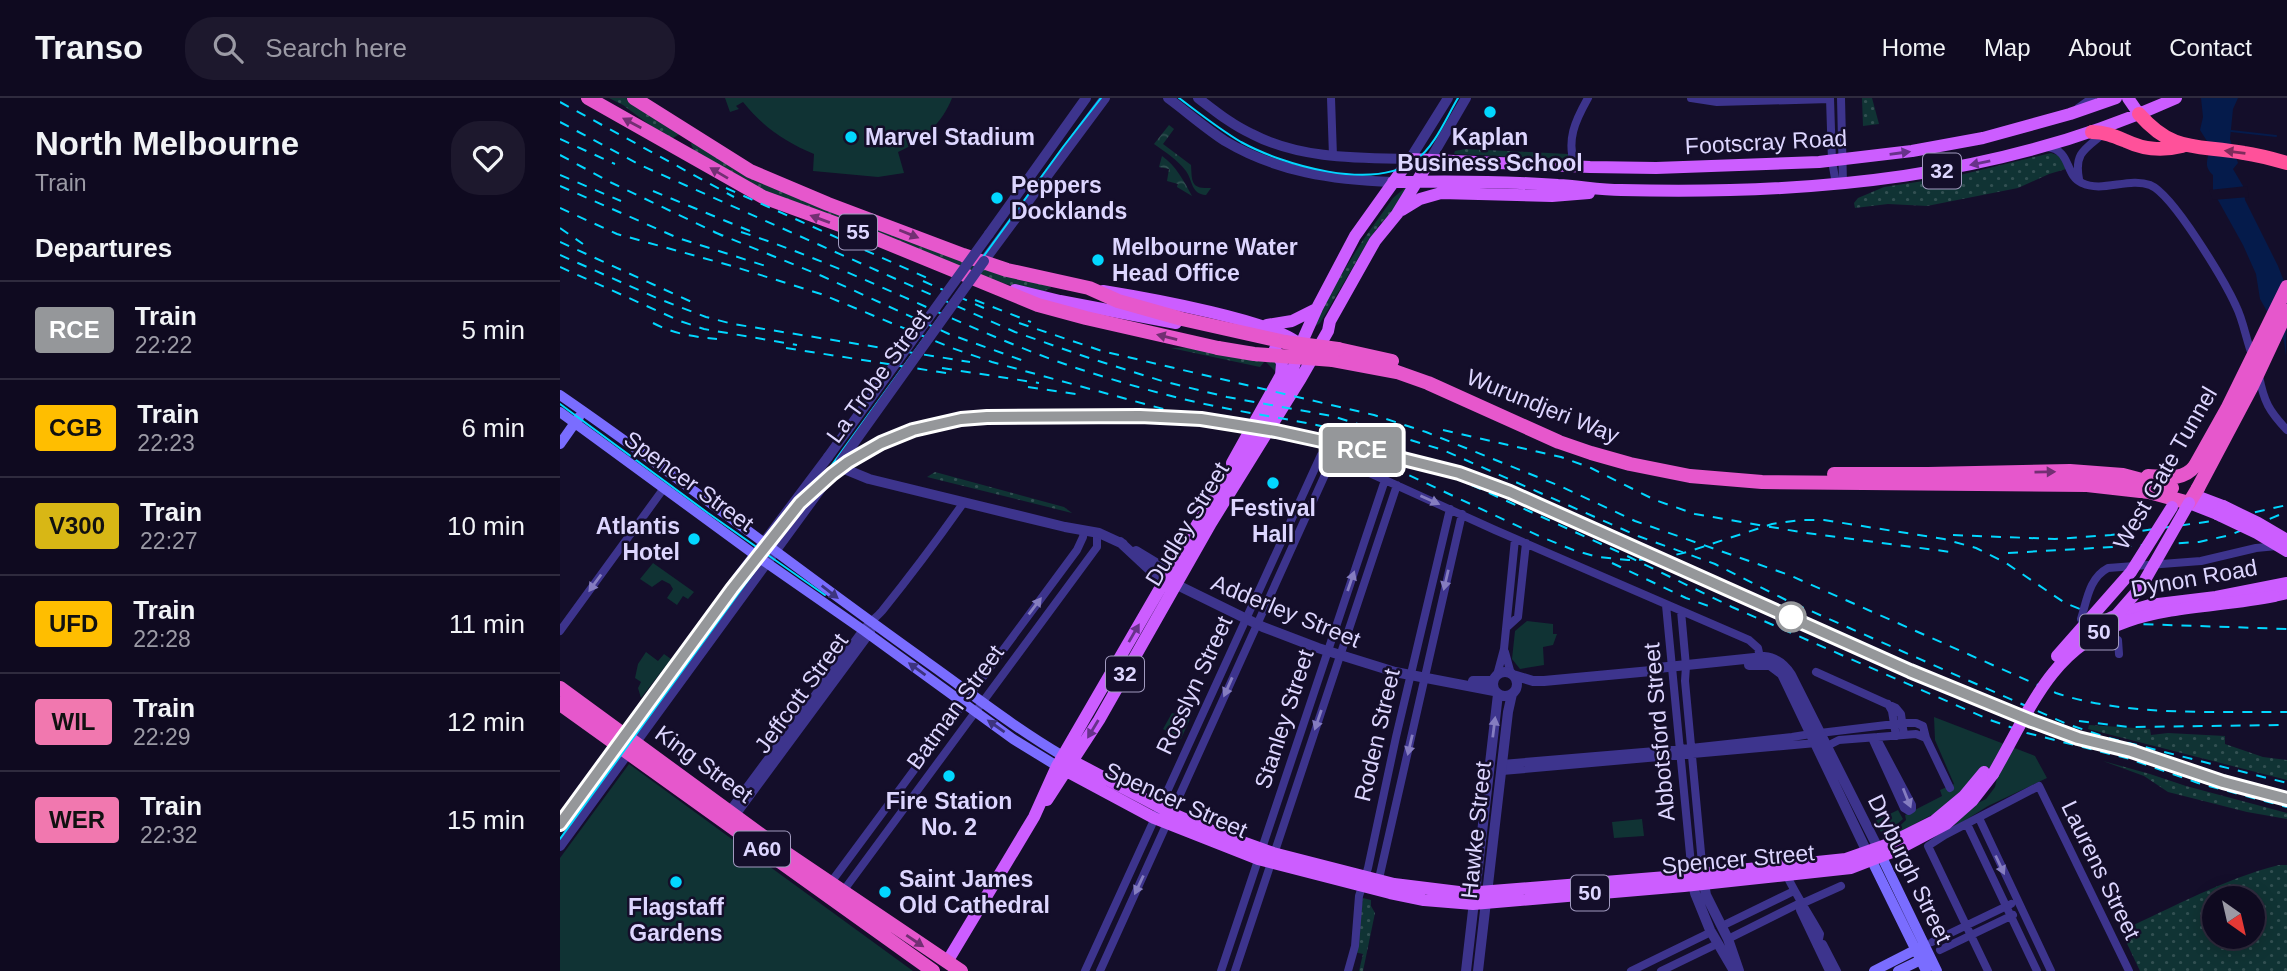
<!DOCTYPE html>
<style>
body{margin:0;font-family:Helvetica,sans-serif;background:#1d182d;color:#f1f3f6;height:100vh;display:flex;flex-direction:column;font-size:26px;white-space:nowrap}
*{box-sizing:border-box;margin:0}
p{font-size:23px;color:#9b9aa5}
.icon{flex:none;width:38px;height:38px;fill:none;stroke:currentColor;stroke-width:2;stroke-linecap:round;stroke-linejoin:round}
.map{position:relative;flex:1;overflow:hidden}
.sheet{display:flex;flex-direction:column;background:#0f0a20;width:560px}
.sheet>*{flex:none}
.badge{padding:0 14px;border-radius:5px;font-size:24px;line-height:46px}
.needle{width:46px;rotate:146deg}
.tools{position:absolute;left:1642px;top:788px;display:grid;gap:14px}
.tools a{display:grid;place-items:center;width:63px;height:63px;border-radius:50%;background:#0f0a20;box-shadow:0 4px 18px #0003,0 0 0 2px #2f2b3e;font-size:35px}
.map>.badge{position:absolute;translate:-50% -50%;box-shadow:0 0 0 4px #fff}
h2{padding:0 35px;font-size:26px;line-height:63px}
.round{display:grid;place-items:center;flex:none;width:74px;height:74px;border-radius:28px;background:#1d182d}
.headline{display:flex;align-items:center;justify-content:space-between;height:119px;padding:0 35px}
h1{font-size:33px;font-weight:700;line-height:52px}
ul{padding:0;list-style:none}
li{display:flex;align-items:center;gap:21px;height:98px;padding:0 35px;border-top:2px solid #2f2b3e}
li div{flex:1}
li b{display:block;font-size:26px}
li em{font-style:normal}
li .badge{min-width:77px;font-weight:700;text-align:center}
header{display:flex;align-items:center;gap:42px;box-sizing:border-box;height:98px;padding:0 35px;background:#0f0a20;border-bottom:2px solid #2f2b3e}
header strong{font-size:33px}
nav{display:flex;gap:38px;margin-inline-start:auto;font-size:24px}
.search{width:490px;height:63px;background:#1d182d;display:flex;align-items:center;gap:18px;box-sizing:border-box;padding:0 24px;border-radius:28px;color:#9b9aa5;font-size:26px}
main{display:flex;flex:1;min-height:0}
.map>svg:first-child{display:block}
</style>
<header>
<strong>Transo</strong>
<div class="search"><svg class="icon" aria-label="search" viewBox="0 0 24 24"><circle cx="10" cy="10" r="6"/><path d="M15 15l6 6"/></svg>Search here</div>
<nav><a>Home</a><a>Map</a><a>About</a><a>Contact</a></nav>
</header>
<main>
<section class="sheet">
<div class="headline"><div><h1>North Melbourne</h1><p>Train</p></div><a class="round"><svg class="icon" aria-label="heart" viewBox="0 0 24 24"><path d="M12 20l-8-8c-3-5 5-10 8-4 3-6 11-1 8 4z"/></svg></a></div>
<h2>Departures</h2>
<ul>
<li><span class="badge" style="background:#95979a;color:#fff">RCE</span><div><b>Train</b><p>22:22</p></div><em>5 min</em></li>
<li><span class="badge" style="background:#ffbe00;color:#111">CGB</span><div><b>Train</b><p>22:23</p></div><em>6 min</em></li>
<li><span class="badge" style="background:#d8b715;color:#111">V300</span><div><b>Train</b><p>22:27</p></div><em>10 min</em></li>
<li><span class="badge" style="background:#ffbe00;color:#111">UFD</span><div><b>Train</b><p>22:28</p></div><em>11 min</em></li>
<li><span class="badge" style="background:#f178af;color:#111">WIL</span><div><b>Train</b><p>22:29</p></div><em>12 min</em></li>
<li><span class="badge" style="background:#f178af;color:#111">WER</span><div><b>Train</b><p>22:32</p></div><em>15 min</em></li>
</ul>
</section>
<div class="map">
<svg width="1727" height="873" viewBox="0 0 1727 873">
<defs>
<pattern id="grass-dots" width="8" height="8" patternUnits="userSpaceOnUse" patternTransform="scale(1.75)"><rect width="8" height="8" fill="#103334"/><path d="M2 2h.1M6 6h.1" fill="none" stroke="#325052" stroke-width="1.8" stroke-linecap="round"/></pattern>
<pattern id="forest-crowns" width="20" height="18" patternUnits="userSpaceOnUse" patternTransform="scale(1.75)"><rect width="20" height="18" fill="#103334"/><path d="M2 6a3 3 0 1 1 6 0M12 15a3 3 0 1 1 6 0" fill="none" stroke="#325052"/></pattern>
</defs>
<rect width="100%" height="100%" fill="#140e2a"/>
<path fill="url(#grass-dots)" fill-rule="evenodd" d="M49,0h17l57,34 -10,6h-6l-44,-33z
M1302,0h10l7,26 -16,2z
M134,43l50,30 306,114 1,3 -12,5 -40,-11 -234,-90 -71,-41 -3,-7z
M905,51l103,5 1,5 -115,-5 1,-3z
M1491,55l9,3 6,13 -17,5 -31,14 -91,18 -39,-2 -33,4 -1,-5 4,-5 26,-11 72,-11z
M846,89v6l-6,11 -20,20 -10,14 -50,85 -6,4 9,-23 40,-64 30,-42z
M690,248l10,2 15,11 1,13 -11,-11 -5,6 -89,-19z
M375,374l129,35 8,6 -145,-36z
M1529,627l61,4 1,6 17,-2 57,3v8l38,13 24,3v20l-199,-51z
M1543,663l47,13 36,12 101,27v6l-40,-7 -79,-20 -24,-16z
M1719,767h8v106h-147l-19,-40c52,-24 103,-52 158,-66zM1654,800h38v38h-38z
M803,800l8,2v6l4,7 -12,58h-4l4,-17 -9,-2z"/>
<path fill="url(#forest-crowns)" d="M609,27l5,4 -11,15 28,21c1,18 0,24 20,23l-5,7c-15,-1 -13,-14 -20,-24 -8,-11 -22,-20 -32,-27z
M602,58c14,10 22,25 30,40l-15,-9 1,-3 -11,-3 2,-12 -10,-2z"/>
<path fill="#103334" d="M165,0h227c-9,24 -30,44 -54,54l6,21 -26,4 -65,-6 1,-17c-29,-12 -51,-27 -71,-52l-7,4 3,3 -9,3z
M93,465l41,29 -6,7 -5,-3 -6,9 -10,-7 6,-9 -3,-5 -8,-4 -10,7 -12,-8z
M967,523l26,3v10h4l-4,11 -10,2 1,18 -24,4 -8,-10 3,-28z
M86,554l12,9 6,-7 7,5 -30,39 -3,-10 3,-6 -6,-4 3,-14z
M617,614l13,7 -9,20 -18,-10 9,-16 4,1z
M1374,619l101,39 12,22 -59,28 -40,25 26,-26 12,-6 9,-12 2,-9 -40,17 -20,17 -52,28 21,-20 -1,-5 37,-19 -2,-6 14,-6 -19,-44z
M69,666l284,207h-353v-113z
M1338,712l5,9 -17,15h-4l-7,-13z
M1082,721l2,17 -30,2 -2,-16z"/>
<path fill="#051b4b" d="M1641,0h37l-5,11 -3,30 8,24 -5,6 10,17 2,14 33,66 9,23 -1,67 -2,-15 -24,-42 -4,-25 -13,-29 -30,-54v-16c-11,-10 -4,-17 -3,-29l-10,-16 3,-13z"/>
<path fill="#140e2a" d="M1687,88l2,11 -36,3 -4,-10z"/>
<g fill="none" stroke-linecap="round" stroke-linejoin="round">
<path stroke="#051b4b" stroke-width="2" d="M1671,33l45,5"/>
<path stroke="#3d348d" stroke-width="8" d="M771,0l2,58
M1131,0l26,4 113,-3
M1270,0l2,63 4,23
M1281,0l2,85
M1518,10l14,-10
M1487,49c25,3 17,28 35,36 20,10 47,-6 68,2 23,9 75,97 86,121 8,16 10,35 17,51
M1015,69c-9,-27 0,-46 13,-69
M1519,81c-5,-26 6,-30 24,-45
M1699,278c5,26 10,35 28,54
M1106,507l26,270
M1121,513l5,55 -1,15 18,193
M1523,525l-2,-4c6,-19 8,-41 27,-51l93,-7 55,-13 21,-2
M947,529l11,-10 8,-74
M0,533l104,-143
M1548,535l10,7 1,14
M945,554l6,22
M1256,574l80,36 5,6 3,21
M937,577l7,-26 11,-110
M1328,606l4,7 4,25
M1260,635l83,-10h13l7,3 3,12 24,50
M1312,640l32,70 5,3 3,-2v-4l-33,-62 -1,-6
M1267,648l12,-6 39,-3 38,-3 10,4
M942,666l189,-16 101,-11 19,-3
M942,673l314,-28
M167,716l136,-184c6,-8 13,-12 19,-19 29,-36 56,-72 82,-109
M1419,720l72,153
M173,721l138,-187
M1407,726l70,147
M1227,778c10,21 22,38 33,58l-1,5 -4,2
M818,785l84,-369
M269,787l248,-335 6,-13 1,-7
M281,796l256,-347v-14
M1241,806l-1,6 29,61
M1241,806l40,-18
M1162,828l72,-35
M1168,841l72,-36
M1372,844l79,-38
M1257,848l6,-2 14,27
M1380,852l73,-35
M525,873l236,-516 20,5 154,70 254,110 9,8 3,14
M540,873l233,-514
M661,873l164,-491
M675,873l162,-486
M788,873l7,-25 4,-50 9,-28 28,-131 54,-228
M1071,873l80,-39
M1101,873l56,-27
M1428,873l-60,-125 17,-11 94,-49 90,185"/>
<path stroke="#3d348d" stroke-width="10" d="M608,0c19,14 37,30 57,43 52,31 108,39 168,41
M638,0c17,13 34,27 54,36 48,25 105,24 158,25l38,-61
M870,62l36,-62
M429,136l97,-136
M424,163l121,-163
M279,365l8,7 22,9 196,48 34,6 24,11
M560,444l29,27 16,10 98,48 55,21 77,24 99,19
M576,453l38,23
M1189,567h21l12,9 85,178
M933 586a12 12 0 1 1 24 0a12 12 0 1 1-24 0Z
M953,577l20,6h11l107,-10 7,-3 106,-11c12,1 20,7 27,18l87,173
M913,583h20
M0,727l153,-211 18,-28 97,-129
M0,748l281,-385
M1143,780l3,17 22,44 11,32
M1132,781l3,14 15,37 24,41
M906,873l32,-277
M918,873l30,-259 4,-18"/>
<path stroke="#7a6dff" stroke-width="10" d="M0,297c125,86 243,179 367,267 45,32 88,66 136,94
M0,314l191,140 112,78 150,109 44,27
M0,346l19,-27
M1319,753l58,120
M1309,757l57,116
M1314,873l45,-23
M1338,873l29,-14"/>
<path stroke="#cc5dff" stroke-width="12" d="M1568,0l11,16
M833,84c55,-1 110,-1 165,3 21,1 42,5 63,5 190,5 380,-12 555,-92
M842,112l18,-11 21,-6 111,3 37,-3
M455,192l45,11 116,22
M543,193c37,6 182,31 199,56
M707,227l25,-4 24,-12
M672,365l49,-88 1,-12 -7,-14
M1634,397l29,11
M1629,405l28,11
M1714,498l13,-3
M1559,516l31,-9 66,-8 71,-14
M503,658l108,57 46,20 56,20 121,31 73,9 212,-17 167,-17 40,-14 48,-24 30,-25 20,-24
M497,668l97,52 104,41 132,34 34,7 49,4 211,-18 167,-18 44,-17 51,-27 26,-23 21,-27
M487,702l52,-80 112,-197 90,-145 27,-47 2,-10 45,-80 22,-27 33,-54
M387,864l87,-145 23,-51 138,-238 33,-54 16,-19 15,-23 32,-57 10,-31 16,-36 38,-72 55,-77 180,8 66,1 163,-6 93,-11 71,-13 87,-24 46,-16"/>
<path stroke="#e657cc" stroke-width="14" d="M28,0l175,99 107,39 168,69 48,13 132,30
M74,0l116,73 78,33 135,51 44,15 82,18 29,13 64,18 103,23
M778,251l54,12
M773,262l64,12 31,11 131,59 32,11 39,11 60,12 72,6 325,3 62,7 40,11 9,-15
M1274,376h94l142,-3 53,4 49,13
M1588,378c18,1 35,5 47,-10
M0,590l223,163 178,120
M0,606l373,267"/>
<path stroke="#ff519a" stroke-width="14" d="M1579,16c35,40 58,30 105,39 14,2 29,6 43,10
M1532,34c13,0 22,4 34,9 19,9 36,10 56,5"/>
<path stroke="#02d7ff" stroke-width="2" d="M619,0c20,15 40,31 62,44 42,23 132,50 175,18 19,-14 30,-42 42,-62
M0,306l148,109 117,82
M0,741l503,-692 38,-49"/>
<path stroke="#02d7ff" stroke-width="2" stroke-dasharray="10 9" stroke-linecap="butt" d="M0,4l174,95
M0,24l80,43 375,167 77,27 70,22 65,16 105,19 111,34 195,86 77,28 71,36 281,124 42,14 178,45
M0,41l55,25
M0,57l52,28 111,53
M0,77l61,26
M0,88l118,52 94,30
M166,90l208,93
M93,93l97,40
M0,110l57,26 115,32 89,28 131,54 40,14 182,50 114,20 35,9 64,24 152,71 37,15 22,6 30,3 31,-1 28,-7 85,-28 28,-4h24l120,19 32,9 30,15 59,40 32,13 41,8 149,5
M0,130l23,16
M154,134l108,44 127,58 75,27
M181,134c115,37 221,97 335,136 47,15 96,30 144,39 47,10 94,15 140,29
M0,144l134,61
M0,157l99,44 47,18 27,7 237,38
M0,169l120,54 24,8 93,16
M363,183l61,27
M415,202l56,22
M93,225c21,11 41,14 64,16
M459,225l83,28 272,64 52,17 134,54 75,35 154,54 267,118c72,24 156,18 231,19
M226,250l166,26
M382,270l97,15
M468,289l55,8
M883,332l118,27 30,11 64,32 40,14 111,19 145,19
M787,341l55,17 41,16 178,81 111,54 258,113 37,13 103,26 68,24 89,24
M1393,437l102,4 56,-4 109,-15 67,-15
M1448,455l191,-11 31,-7 54,-22
M1107,459l44,20 50,27
M1052,465l74,35 28,10
M1192,502l222,98 90,35
M1519,623l50,6 158,-2
M1639,674l88,23"/>
<path stroke="#3d348d" stroke-width="10" d="M268,359l161,-223
M281,363l143,-200"/>
<path stroke="#cc5dff" stroke-width="12" d="M1663,408l35,17 29,17
M1657,416l40,19 30,18
M1553,521l28,-32 48,-84
M1535,527l24,-11
M1497,558l74,-84 41,-65
M1433,676c18,-31 38,-74 60,-101 56,-71 140,-61 221,-77"/>
<path stroke="#e657cc" stroke-width="14" d="M725,244l53,7
M658,250l36,6 79,6
M1635,368l32,-57 60,-122
M1638,390l53,-100 36,-77"/>
</g>
<defs><path id="oneway-solid" d="M-6-.8H1V-3.2L6.5 0L1 3.2V.8H-6Z" transform="scale(1.75)"/></defs>
<g fill="#722f73">
<use href="#oneway-solid" transform="translate(72 25) rotate(-152)"/>
<use href="#oneway-solid" transform="translate(159 75) rotate(-149)"/>
<use href="#oneway-solid" transform="translate(260 121) rotate(-160)"/>
<use href="#oneway-solid" transform="translate(349 136) rotate(22)"/>
<use href="#oneway-solid" transform="translate(607 239) rotate(-166)"/>
<use href="#oneway-solid" transform="translate(1485 374) rotate(-1)"/>
<use href="#oneway-solid" transform="translate(355 843) rotate(34)"/>
</g>
<use fill="#7e2c5c" href="#oneway-solid" transform="translate(1675 54) rotate(-173)"/>
<g fill="#67328a">
<use href="#oneway-solid" transform="translate(1340 55) rotate(-8)"/>
<use href="#oneway-solid" transform="translate(1420 65) rotate(168)"/>
<use href="#oneway-solid" transform="translate(574 535) rotate(-60)"/>
<use href="#oneway-solid" transform="translate(533 631) rotate(121)"/>
</g>
<g fill="#857dc0">
<use href="#oneway-solid" transform="translate(870 402) rotate(24)"/>
<use href="#oneway-solid" transform="translate(886 482) rotate(103)"/>
<use href="#oneway-solid" transform="translate(791 483) rotate(-71)"/>
<use href="#oneway-solid" transform="translate(35 485) rotate(126)"/>
<use href="#oneway-solid" transform="translate(475 508) rotate(-53)"/>
<use href="#oneway-solid" transform="translate(668 589) rotate(114)"/>
<use href="#oneway-solid" transform="translate(758 622) rotate(109)"/>
<use href="#oneway-solid" transform="translate(934 629) rotate(-83)"/>
<use href="#oneway-solid" transform="translate(850 647) rotate(103)"/>
<use href="#oneway-solid" transform="translate(1347 700) rotate(68)"/>
<use href="#oneway-solid" transform="translate(1440 767) rotate(65)"/>
<use href="#oneway-solid" transform="translate(579 787) rotate(115)"/>
</g>
<g fill="#3d347f">
<use href="#oneway-solid" transform="translate(270 494) rotate(38)"/>
<use href="#oneway-solid" transform="translate(357 571) rotate(-144)"/>
<use href="#oneway-solid" transform="translate(436 628) rotate(-145)"/>
</g>
<g fill="none" stroke-linecap="round" stroke-linejoin="round">
<defs>
<path id="line" d="M0,726l172,-235 68,-86 32,-29 16,-12 33,-19 32,-13 48,-11 26,-2 153,-1 61,3 75,12 119,26 64,16 51,19 400,179 122,50 46,17 53,13 92,31 64,17"/>
</defs>
<use href="#line" stroke="#fff" stroke-width="16"/>
<use href="#line" stroke="#95979a" stroke-width="10"/>
</g>
<g fill="#02d7ff" stroke="#140e2a" stroke-width="2.5">
<circle cx="930" cy="14" r="7"/>
<circle cx="291" cy="39" r="7"/>
<circle cx="437" cy="100" r="7"/>
<circle cx="538" cy="162" r="7"/>
<circle cx="713" cy="385" r="7"/>
<circle cx="134" cy="441" r="7"/>
<circle cx="389" cy="678" r="7"/>
<circle cx="116" cy="784" r="7"/>
<circle cx="325" cy="794" r="7"/>
</g>
<circle fill="#fff" stroke="#95979a" stroke-width="3.5" cx="1231" cy="519" r="14"/>
<g text-anchor="middle" stroke-width="5" stroke-linejoin="round" paint-order="stroke">
<g fill="#140e2a" stroke="#a19abf" stroke-width="2">
<rect x="1363" y="55.5" width="38" height="35" rx="5"/>
<rect x="279" y="116.5" width="38" height="35" rx="5"/>
<rect x="1520" y="516.5" width="38" height="35" rx="5"/>
<rect x="546" y="558.5" width="38" height="35" rx="5"/>
<rect x="174" y="733.5" width="56" height="35" rx="5"/>
<rect x="1011" y="777.5" width="38" height="35" rx="5"/>
</g>
<g font-size="21" font-weight="bold" fill="#ddd6ff">
<text x="1382" y="80">32</text>
<text x="298" y="141">55</text>
<text x="1539" y="541">50</text>
<text x="565" y="583">32</text>
<text x="202" y="758">A60</text>
<text x="1030" y="802">50</text>
</g>
<g font-size="23" font-weight="bold" fill="#ddd6ff" stroke="#140e2a" text-anchor="start">
<text x="305" y="47">Marvel Stadium</text>
<text x="930" y="47" text-anchor="middle">Kaplan<tspan x="930" dy="26">Business School</tspan></text>
<text x="451" y="95">Peppers<tspan x="451" dy="26">Docklands</tspan></text>
<text x="552" y="157">Melbourne Water<tspan x="552" dy="26">Head Office</tspan></text>
<text x="713" y="418" text-anchor="middle">Festival<tspan x="713" dy="26">Hall</tspan></text>
<text x="120" y="436" text-anchor="end">Atlantis<tspan x="120" dy="26">Hotel</tspan></text>
<text x="389" y="711" text-anchor="middle">Fire Station<tspan x="389" dy="26">No. 2</tspan></text>
<text x="339" y="789">Saint James<tspan x="339" dy="26">Old Cathedral</tspan></text>
<text x="116" y="817" text-anchor="middle">Flagstaff<tspan x="116" dy="26">Gardens</tspan></text>
</g>
<g font-size="23" fill="#ddd6ff" stroke="#140e2a">
<text transform="translate(1206 44) rotate(-3)" y="8">Footscray Road</text>
<text transform="translate(318 278) rotate(-54)" y="8">La Trobe Street</text>
<text transform="translate(983 308) rotate(22)" y="8">Wurundjeri Way</text>
<text transform="translate(1605 370) rotate(-60)" y="8">West Gate Tunnel</text>
<text transform="translate(129 383) rotate(36)" y="8">Spencer Street</text>
<text transform="translate(627 426) rotate(-59)" y="8">Dudley Street</text>
<text transform="translate(1634 480) rotate(-10)" y="8">Dynon Road</text>
<text transform="translate(726 513) rotate(22)" y="8">Adderley Street</text>
<text transform="translate(634 587) rotate(-65)" y="8">Rosslyn Street</text>
<text transform="translate(241 595) rotate(-54)" y="8">Jeffcott Street</text>
<text transform="translate(395 609) rotate(-54)" y="8">Batman Street</text>
<text transform="translate(724 621) rotate(-72)" y="8">Stanley Street</text>
<text transform="translate(1099 634) rotate(-95)" y="8">Abbotsford Street</text>
<text transform="translate(817 637) rotate(-77)" y="8">Roden Street</text>
<text transform="translate(144 666) rotate(36)" y="8">King Street</text>
<text transform="translate(616 702) rotate(24)" y="8">Spencer Street</text>
<text transform="translate(916 732) rotate(-84)" y="8">Hawke Street</text>
<text transform="translate(1178 761) rotate(-5)" y="8">Spencer Street</text>
<text transform="translate(1350 771) rotate(64)" y="8">Dryburgh Street</text>
<text transform="translate(1541 772) rotate(64)" y="8">Laurens Street</text>
</g>
</g>
</svg>
<div class="tools">
<a><svg class="needle" viewBox="-14 -14 28 28"><path d="M0-13l5 13h-10z" fill="#e53935"/><path d="M0 13l5-13h-10z" fill="#9b9aa5"/></svg></a>
</div>
<b class="badge" style="left:802px;top:352px;background:#95979a;color:#fff">RCE</b>
</div>
</main>
